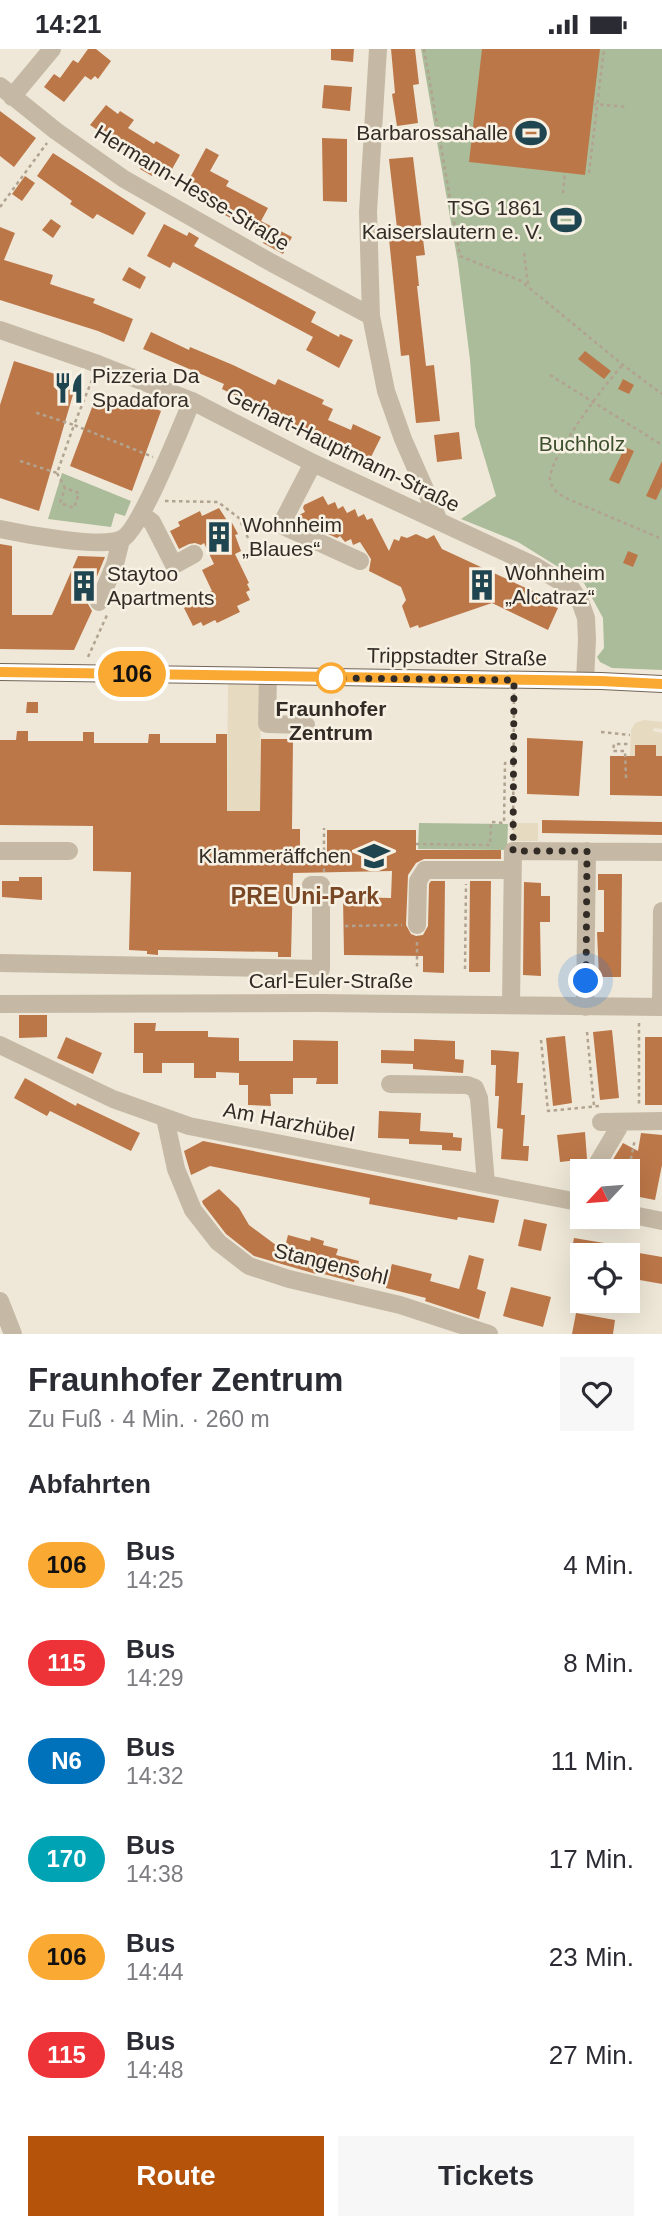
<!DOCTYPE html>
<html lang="de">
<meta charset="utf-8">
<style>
body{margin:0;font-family:Arial,sans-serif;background:#f7f7f7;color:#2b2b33;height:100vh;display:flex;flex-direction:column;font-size:26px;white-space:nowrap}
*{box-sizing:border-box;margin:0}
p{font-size:23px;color:#7c7c81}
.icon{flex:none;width:38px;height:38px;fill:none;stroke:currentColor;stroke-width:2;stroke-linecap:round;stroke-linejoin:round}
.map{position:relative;height:1285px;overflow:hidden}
.details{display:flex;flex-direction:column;background:#fff;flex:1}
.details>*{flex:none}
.badge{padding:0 14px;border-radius:23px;font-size:24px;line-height:46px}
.needle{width:46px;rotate:244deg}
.buttons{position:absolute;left:570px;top:1110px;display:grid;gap:14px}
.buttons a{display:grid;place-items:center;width:70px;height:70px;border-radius:0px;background:#fff;box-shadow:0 7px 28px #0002;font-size:35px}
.you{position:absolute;width:35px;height:35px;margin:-18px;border:5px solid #fff;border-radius:50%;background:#1a73e8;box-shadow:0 0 0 10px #1a73e833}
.map>.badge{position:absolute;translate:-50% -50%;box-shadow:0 0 0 4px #fff}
h2{padding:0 28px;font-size:26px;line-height:63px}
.round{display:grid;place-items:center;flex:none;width:74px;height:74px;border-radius:0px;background:#f7f7f7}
.overview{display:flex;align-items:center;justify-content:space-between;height:119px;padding:0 28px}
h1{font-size:33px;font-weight:600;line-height:52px}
.button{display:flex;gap:14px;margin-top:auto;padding:14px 28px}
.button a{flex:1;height:80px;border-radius:0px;background:#b45309;color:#fff;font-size:28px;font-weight:600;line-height:80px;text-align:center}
.button a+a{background:#f7f7f7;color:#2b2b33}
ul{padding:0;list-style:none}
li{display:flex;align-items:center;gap:21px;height:98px;padding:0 28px}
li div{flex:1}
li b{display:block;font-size:26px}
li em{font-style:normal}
li .badge{min-width:77px;font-weight:700;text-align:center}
.status{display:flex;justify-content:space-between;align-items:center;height:49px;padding:0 35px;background:#fff;direction:ltr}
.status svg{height:19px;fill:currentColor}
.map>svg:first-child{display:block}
</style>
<div class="status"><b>14:21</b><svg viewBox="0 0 49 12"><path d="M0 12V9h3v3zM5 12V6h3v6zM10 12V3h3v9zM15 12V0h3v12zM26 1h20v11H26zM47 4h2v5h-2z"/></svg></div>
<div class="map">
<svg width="662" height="1285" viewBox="0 0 662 1285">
<rect width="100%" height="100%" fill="#efe8d8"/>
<path fill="#abbc9a" d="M421,0h241v621l-50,-2 -12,-6 -3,-5 7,-9 -1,-30 -19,-35 -66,-41 -57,-23 35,-23 -21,-70 -5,-66 -12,-97z
M62,424l69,28 -6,15 -10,-3 -4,14 -63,-8z
M419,774l89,1 -1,26 -89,-1z"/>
<path fill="#e6dbc0" d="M228,627l33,1 -1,134h-33z
M644,671l18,2v7l-8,-1 -1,3 9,2v23h-32l1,-26 4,-7z
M513,774h25v18h-25z"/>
<path fill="#bc7748" d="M88,0h8l15,12 -13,18 -3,-3 -4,4 -6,-4 -21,26 -20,-15 10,-13 6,4 13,-18 5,3z
M331,0h23l-1,13 -22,-2z
M391,0h24l4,35 -6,1 5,38 -21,3 -5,-32 3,-1z
M482,0h118l-15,126 -116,-13z
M324,36l28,2 -2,24 -28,-3z
M106,56l12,9 2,-3 14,9 -6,8 26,16 2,-3 24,14 -13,23 -12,-7 -3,5 -12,-7 2,-5 -40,-25 3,-4 -15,-10z
M0,62l36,27 -22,29 -14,-11z
M322,89l25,1v63l-24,-1z
M206,99l13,7 -9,16 19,10 -3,5 42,22 -7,13 31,16 -9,17 -20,-11 3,-6 -41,-22 2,-3 -43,-23z
M53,104l93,60 -13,22 -36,-21 -4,5 -23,-15 2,-3 -35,-25z
M413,108l12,98 -9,1 3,30h-2l9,80 8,-1 6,56 -24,2 -7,-68 -8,1 -13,-127 9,-1 -8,-69z
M25,127l10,7 -13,18 -10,-7z
M51,170l10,7 -8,12 -11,-8z
M164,175l23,12 2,-4 10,6 -5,8 122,66 -5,10 28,15 1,-3 13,6 -14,28 -33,-18 7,-13 -140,-75 -3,6 -23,-12z
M0,178l15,6 -11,27 49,15 -3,9 45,15 -2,4 40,16 -9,23 -26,-11 -98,-31z
M129,218l17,10 -6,12 -18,-9z
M151,283l38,18 1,-3 43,18 42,20 3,-6 46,21 -2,4 11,5 -5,11 23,10 2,-6 28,13 -12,24 -77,-38 -1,2 -28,-13 1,-2 -42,-21 2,-5 -81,-35z
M585,302l26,20 -7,8 -26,-20z
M14,312l63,20 -38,130 -39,-13v-93z
M623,330l11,6 -5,9 -11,-5z
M97,345l20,9 4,-8 40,16 -29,80 -62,-25z
M459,383l3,27 -25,3 -3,-27z
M625,398l9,4 -15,33 -10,-4z
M662,412v26l-6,13 -10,-4z
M323,447l5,9 7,-3 3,7 5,-3 4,7 8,-4 3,8 6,-3 3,6 5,-2 17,33 5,-12 5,2 2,-5 6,2 9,-4 11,5 7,-4 8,14 112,52 -2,5 6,2 -10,22 -56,-27 -73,25 -1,-3 -8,3 -8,-22 4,-6 -5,-13 -32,-16 2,-12 -11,-17 -7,3 -2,-6 -6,3 -5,-6 -3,2 -9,-4 -4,-8 -6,3 -5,-2 -1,-4 -4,2 -6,-3 -3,-7 6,-3 -2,-4 1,-3z
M219,459l9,14 3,-1 7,13 -3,1 6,16 -6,3 14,29 -2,1 3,6 -4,2 4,8 -13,6 3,6 -23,11 -2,-3 -12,6 -2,-4 -8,4 -9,-18 8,-4 -2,-3 22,-10 -10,-21 12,-6 -10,-21 -3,2 -6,-2 -6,1 -10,5 -9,-18 10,-5 -2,-4 22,-11 2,5z
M0,495l12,2v69h40l26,-59 27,1 -17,41v6l4,7 -18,39 -74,-1z
M628,502l10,4 -5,12 -10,-4z
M27,653h11v11h-12z
M17,682h11v10h55v-9h11v11h54l1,-9h11v9h56v-9h11v77h33l1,-72h32l-1,90h8v31h27v-30h89v20h85v9h-77l-8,4 -8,12 -2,50 5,9 5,2 7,-1 5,-9 1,-42 2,-3h14l-1,92 -21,-1v-16l-79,-1 -1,-58 48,1 1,-27 -99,2 -2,84h-13v-5l-120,-2v5l-11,-1v-3l-18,-1 2,-78 -38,-1v-45l-93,-1v-85h16z
M527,689l56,3 -4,55 -52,-2z
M635,696h21v11h6v40l-52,-1v-39h25z
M542,771l120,2v13l-120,-2z
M598,825h24l-1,103h-22l-2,-45h7v-42h-6z
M19,828h23v23l-40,-3v-16h17z
M470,832h21l-1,91h-21z
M524,833l17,1v13h9v26h-10l1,54 -18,-1z
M19,966h28v22l-28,1z
M134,974h22l-1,8h53v6l31,1v23h54v-21l45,1v43h-22l1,-6h-24v16h-23l1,12 -23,-1v-20h-9v-12l-23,-1v6h-22v-15h-32v10h-19v-20h-9z
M612,981l7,68 -19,2 -7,-68z
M565,987l7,67 -19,3 -7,-68z
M66,988l36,16 -9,21 -36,-16z
M645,988h17v68h-17z
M414,990l41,2v18l9,1 -1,13 -50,-4v-5l-32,-1v-13l33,1z
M491,1001l28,2 -2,31h6l-2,32h4l-2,31h6l-1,15 -27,-2 2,-30 -6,-1 2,-32h-4l1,-31h-5z
M25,1029l51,28 1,-3 63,30 -9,18 -81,-40 -3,5 -33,-18z
M379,1062l42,2 -1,18 33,2v4l9,1 -1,13 -19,-1v-5l-33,-1v-5l-31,-1z
M585,1083l2,27 -27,3 -3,-27z
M641,1084l21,2v30l-7,35 -26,-5 3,-19 -4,-2v-3h-22l17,-28 15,8z
M203,1092l296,59 -5,23 -36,-6 -1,3 -88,-16 1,-6 -160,-32 -19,9 -7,-24z
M219,1140l20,19 10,17 35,26 4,-16 22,6 1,-4 13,4 -1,4 15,4 -2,6 23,6 -1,5 31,8 3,-10 40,10 -2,7 29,8 10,-34 15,4 -7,30 9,3 -7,27 -54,-18 1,-3 -40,-10v-3l-31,-8 -1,5 -38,-10v2l-62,-18 -28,-22 -23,-30 -1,-3z
M524,1170l23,5 -6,27 -23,-5z
M574,1189l36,6 -2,11h-25v7l-13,-2z
M639,1204l23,4v27l-28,-5z
M511,1238l40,10 -8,30 -40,-11z
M576,1264l39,7 -2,14h-41z"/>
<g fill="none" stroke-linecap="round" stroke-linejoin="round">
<path stroke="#b1a390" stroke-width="2.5" stroke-dasharray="3.5 3.5" stroke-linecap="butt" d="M424,0l36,207 61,25 102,84 39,29
M593,55l35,3
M589,124l15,-124
M563,144l2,-20
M0,158l47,-64
M524,204l4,31
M622,317c-16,16 -75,95 -72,114 2,10 10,15 18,19l94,40
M550,326l112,70
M92,331l-18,45 79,32
M20,412l37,12 17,-48 -40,-13
M57,424l8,15 14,5 -5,15 -14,-5 5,-15
M165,452l53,1 21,16 9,20
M88,608l19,-42
M601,683l29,3
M626,729l-1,-27h-12l1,-7h16
M513,788l1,-144
M416,795l74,1 1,-23 13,1 1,-60 8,1
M324,823v-44
M345,877l57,-1
M417,893v26
M465,920l1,-85
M639,974v81
M587,983l7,74
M541,991l7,71 51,-5
M628,1124l7,-34"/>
<path stroke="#c5b9a5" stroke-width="18" d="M378,0l-10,163 3,104 15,75 17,48 36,82
M0,37l56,45 68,48 148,84 99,53
M12,48l40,-48
M0,281l98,34 94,37 121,62 222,103 36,22 9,13 6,17 1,21 -2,42
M313,414l-32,62 79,36
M141,465l11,8 22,43 20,-11
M0,480c23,5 103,20 122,10 19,-10 59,-113 70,-138
M99,553l16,-38 6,-24
M268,628l-1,47 39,1
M0,802h69
M417,876l1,-44 7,-11h87
M0,914l321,6v-84h-10
M0,955l318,-1 344,4
M511,955l2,-153 149,1
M585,958l2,-156
M661,958l1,-96
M0,996l113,54 76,27 394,77
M390,1035l77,1 8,3 4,10 7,86
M165,1069l11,51 17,41 25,32 31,24 40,13 111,26 89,29
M601,1073l61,-1
M593,1122l29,-49
M628,1165l34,7
M0,1252l13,33"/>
<path stroke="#736558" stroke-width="18" d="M0,623l601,9 61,3"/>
</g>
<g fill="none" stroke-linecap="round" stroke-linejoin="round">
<defs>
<path id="line" d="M0,623l601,9 61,3"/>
</defs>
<use href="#line" stroke="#fff" stroke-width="16"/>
<use href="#line" stroke="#faa932" stroke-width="10"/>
<path stroke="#322b26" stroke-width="7" stroke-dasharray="0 12.6" d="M331,629l183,2 -1,171h74l-1,130"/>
</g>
<defs>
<symbol id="stadium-bare" viewBox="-9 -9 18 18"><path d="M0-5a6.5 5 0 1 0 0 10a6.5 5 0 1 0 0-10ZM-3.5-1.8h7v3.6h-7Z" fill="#1f4550" stroke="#f7f1e4" stroke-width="2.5" paint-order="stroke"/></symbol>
<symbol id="restaurant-bare" viewBox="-9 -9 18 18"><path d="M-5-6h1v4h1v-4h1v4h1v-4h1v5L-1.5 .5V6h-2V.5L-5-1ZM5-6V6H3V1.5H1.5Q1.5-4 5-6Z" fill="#1f4550" stroke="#f7f1e4" stroke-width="2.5" paint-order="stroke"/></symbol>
<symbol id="building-bare" viewBox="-9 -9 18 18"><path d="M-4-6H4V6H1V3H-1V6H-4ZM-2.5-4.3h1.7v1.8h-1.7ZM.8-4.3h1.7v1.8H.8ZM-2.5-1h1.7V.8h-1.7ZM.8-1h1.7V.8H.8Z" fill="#1f4550" stroke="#f7f1e4" stroke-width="2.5" paint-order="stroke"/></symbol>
<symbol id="school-bare" viewBox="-9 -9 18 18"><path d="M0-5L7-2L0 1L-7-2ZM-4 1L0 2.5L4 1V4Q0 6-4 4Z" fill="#1f4550" stroke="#f7f1e4" stroke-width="2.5" paint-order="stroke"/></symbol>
</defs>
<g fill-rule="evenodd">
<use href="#stadium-bare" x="509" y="62" width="44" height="44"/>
<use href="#stadium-bare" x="544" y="149" width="44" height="44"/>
<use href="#restaurant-bare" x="47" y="317" width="44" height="44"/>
<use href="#building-bare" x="197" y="466" width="44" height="44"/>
<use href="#building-bare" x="460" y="514" width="44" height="44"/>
<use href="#building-bare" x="62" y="515" width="44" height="44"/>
<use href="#school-bare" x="352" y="785" width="44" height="44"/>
</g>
<circle fill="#fff" stroke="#faa932" stroke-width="3.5" cx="331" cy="629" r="14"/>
<g text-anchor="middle" stroke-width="5" stroke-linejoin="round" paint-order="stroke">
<g font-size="21" fill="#322b26" stroke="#f7f1e4" text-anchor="start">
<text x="508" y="91" text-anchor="end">Barbarossahalle</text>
<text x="543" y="166" text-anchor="end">TSG 1861<tspan x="543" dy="24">Kaiserslautern e. V.</tspan></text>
<text x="92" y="334">Pizzeria Da<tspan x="92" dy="24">Spadafora</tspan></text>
<text x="242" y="483">Wohnheim<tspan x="242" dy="24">„Blaues“</tspan></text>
<text x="505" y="531">Wohnheim<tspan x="505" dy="24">„Alcatraz“</tspan></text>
<text x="107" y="532">Staytoo<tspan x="107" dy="24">Apartments</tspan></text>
<text x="351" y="814" text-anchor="end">Klammeräffchen</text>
</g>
<g font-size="21" fill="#322b26" stroke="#f7f1e4">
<text transform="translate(192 139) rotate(31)" y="7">Hermann-Hesse-Straße</text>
<text transform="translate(343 401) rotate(26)" y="7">Gerhart-Hauptmann-Straße</text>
<text transform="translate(457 608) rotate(1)" y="7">Trippstadter Straße</text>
<text x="331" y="939">Carl-Euler-Straße</text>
<text transform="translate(289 1073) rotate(11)" y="7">Am Harzhübel</text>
<text transform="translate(331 1215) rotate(14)" y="7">Stangensohl</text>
</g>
<g font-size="21" fill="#3c4e2c" stroke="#f7f1e4">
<text x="582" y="402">Buchholz</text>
</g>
<g font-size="21" font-weight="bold" fill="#322b26" stroke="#f7f1e4">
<text x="331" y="667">Fraunhofer<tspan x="331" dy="24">Zentrum</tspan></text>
</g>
<g font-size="23" font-weight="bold" fill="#7a4725" stroke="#f7f1e4">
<text x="305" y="855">PRE Uni-Park</text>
</g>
</g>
</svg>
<div class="buttons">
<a><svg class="needle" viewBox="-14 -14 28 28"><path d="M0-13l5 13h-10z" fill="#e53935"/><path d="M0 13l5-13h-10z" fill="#7c7c81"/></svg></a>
<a><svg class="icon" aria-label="locate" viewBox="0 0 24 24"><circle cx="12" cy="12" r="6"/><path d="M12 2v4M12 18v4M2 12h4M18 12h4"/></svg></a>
</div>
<div class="you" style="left:586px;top:932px"></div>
<b class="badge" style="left:132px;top:625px;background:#faa932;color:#111">106</b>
</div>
<section class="details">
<div class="overview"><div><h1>Fraunhofer Zentrum</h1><p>Zu Fuß · 4 Min. · 260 m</p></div><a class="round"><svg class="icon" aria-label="heart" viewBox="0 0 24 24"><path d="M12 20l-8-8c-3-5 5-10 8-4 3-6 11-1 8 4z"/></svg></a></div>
<h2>Abfahrten</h2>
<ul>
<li><span class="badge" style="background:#faa932;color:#111">106</span><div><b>Bus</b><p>14:25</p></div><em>4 Min.</em></li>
<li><span class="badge" style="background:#ee3338;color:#fff">115</span><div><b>Bus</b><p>14:29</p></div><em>8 Min.</em></li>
<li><span class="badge" style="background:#0072bc;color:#fff">N6</span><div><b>Bus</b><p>14:32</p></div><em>11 Min.</em></li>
<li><span class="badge" style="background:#00a3b4;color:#fff">170</span><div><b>Bus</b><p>14:38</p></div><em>17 Min.</em></li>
<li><span class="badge" style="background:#faa932;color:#111">106</span><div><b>Bus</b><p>14:44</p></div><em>23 Min.</em></li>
<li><span class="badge" style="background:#ee3338;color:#fff">115</span><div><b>Bus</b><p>14:48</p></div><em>27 Min.</em></li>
</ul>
<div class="button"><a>Route</a><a>Tickets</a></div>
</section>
